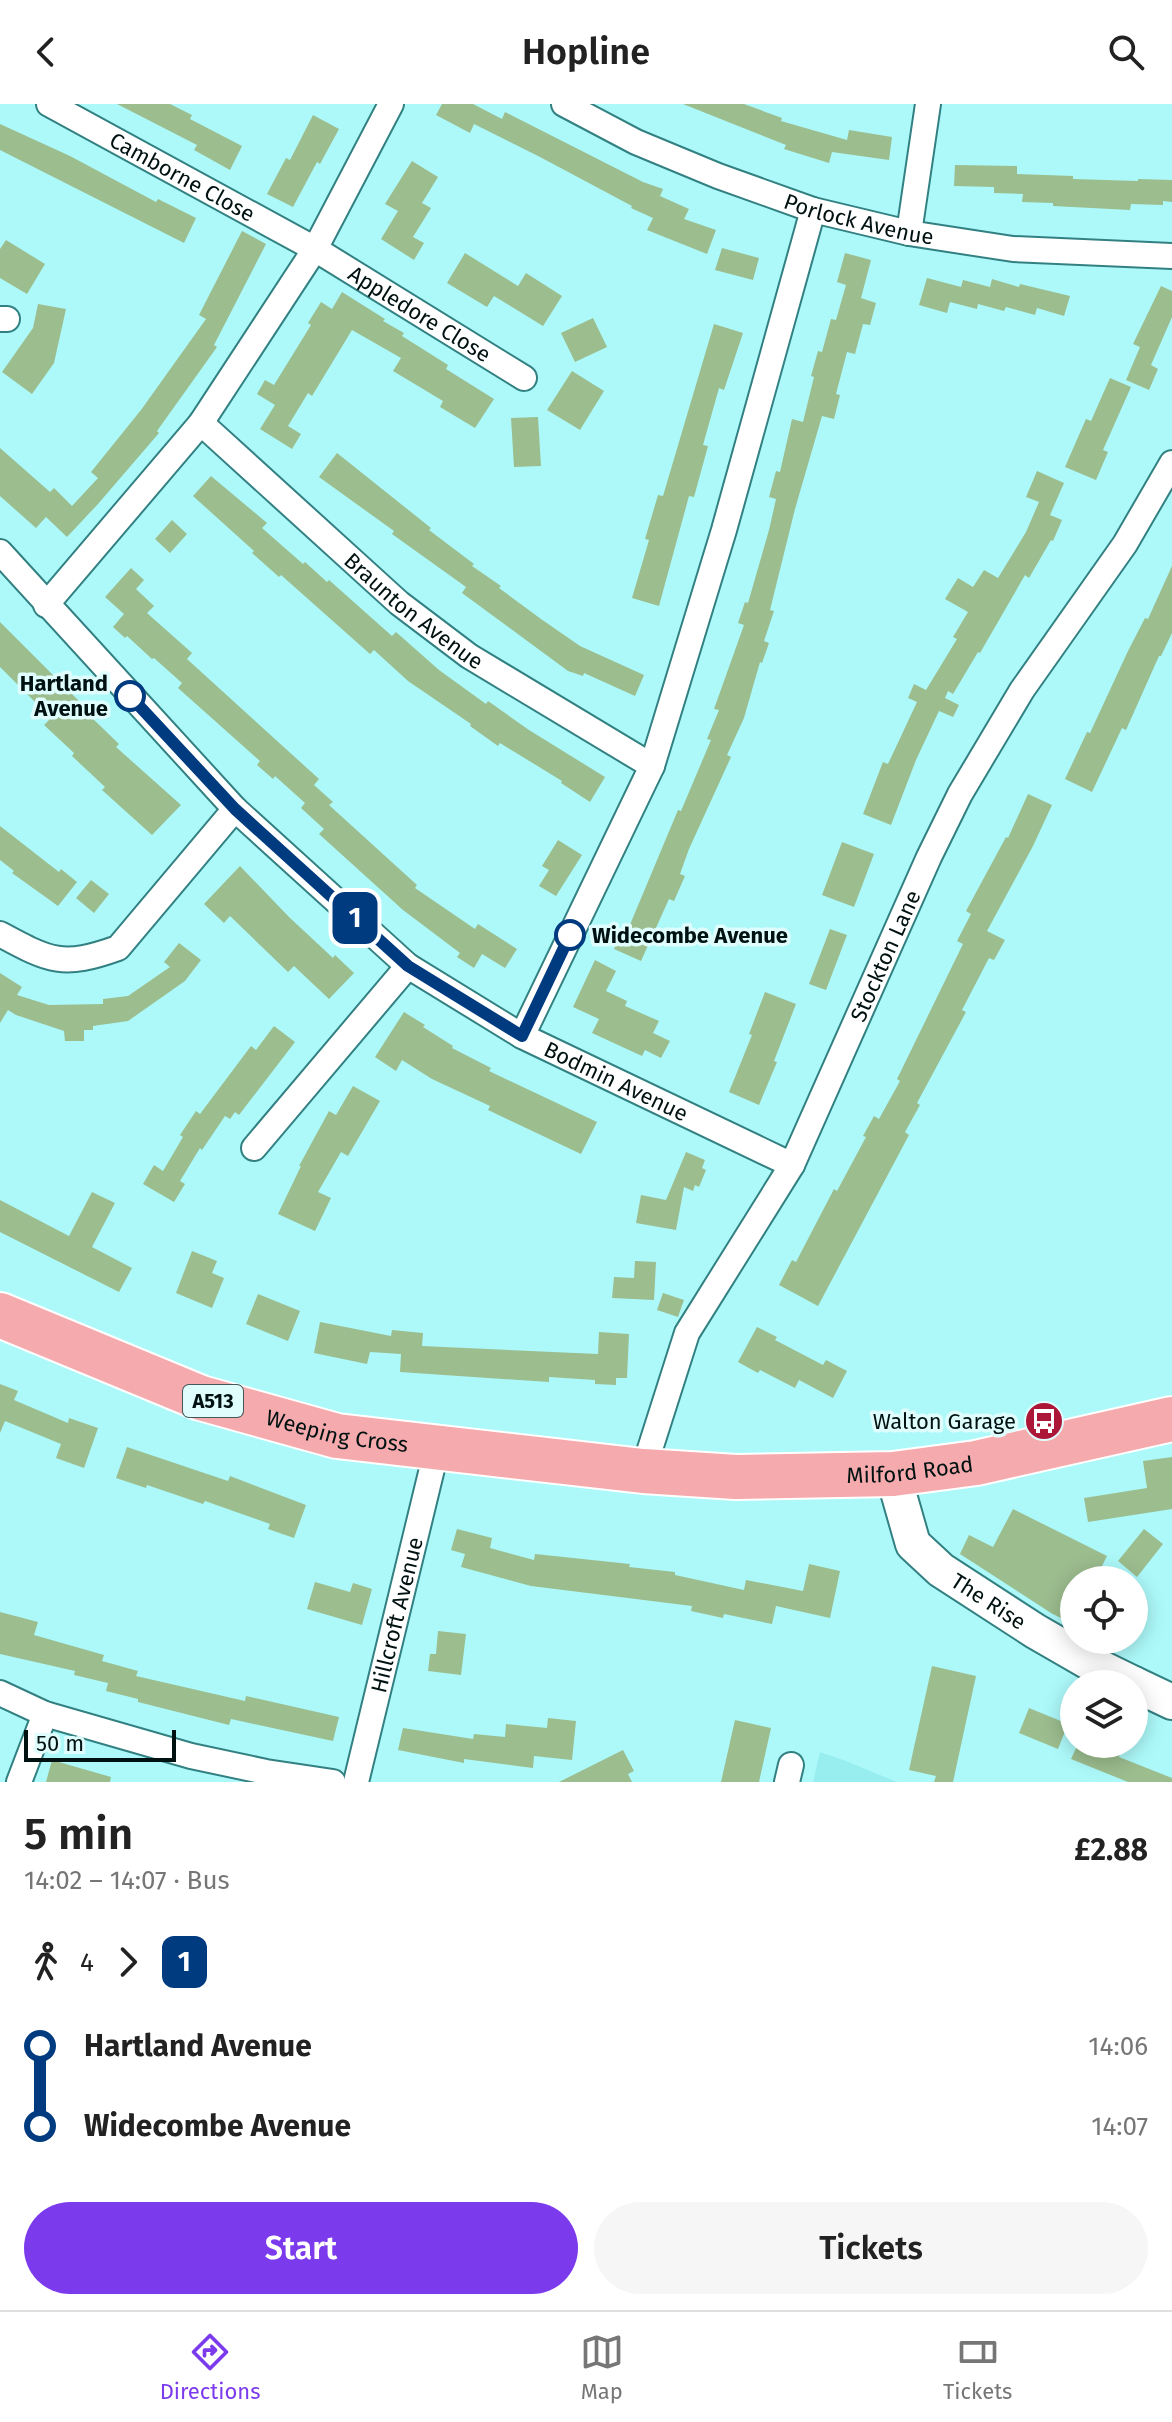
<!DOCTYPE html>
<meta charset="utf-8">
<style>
body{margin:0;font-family:"Fira Sans",sans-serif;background:#f6f6f6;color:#222;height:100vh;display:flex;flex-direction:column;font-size:30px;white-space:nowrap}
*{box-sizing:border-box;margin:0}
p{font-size:26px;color:#767676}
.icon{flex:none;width:44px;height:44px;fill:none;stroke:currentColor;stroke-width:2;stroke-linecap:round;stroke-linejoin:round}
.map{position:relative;height:1678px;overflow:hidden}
.panel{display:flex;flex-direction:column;background:#fff;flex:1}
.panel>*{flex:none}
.badge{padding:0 16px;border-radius:12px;font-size:28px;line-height:52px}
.fabs{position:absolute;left:1060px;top:1462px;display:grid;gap:16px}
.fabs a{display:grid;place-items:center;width:88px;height:88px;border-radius:50%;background:#fff;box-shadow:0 4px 20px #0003;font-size:40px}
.scale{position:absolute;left:24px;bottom:20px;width:152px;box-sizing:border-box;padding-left:8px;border:4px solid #011;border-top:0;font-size:22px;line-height:28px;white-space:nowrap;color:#011;-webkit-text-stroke:6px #e0fdfd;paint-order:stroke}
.map>.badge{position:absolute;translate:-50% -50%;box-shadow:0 0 0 4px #fff}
.legs{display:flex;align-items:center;gap:12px;height:88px;padding:0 24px;font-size:26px}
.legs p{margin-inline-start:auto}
.head{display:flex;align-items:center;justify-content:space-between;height:136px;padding:0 24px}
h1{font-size:44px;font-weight:600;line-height:60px}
.action{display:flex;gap:16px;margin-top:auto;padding:16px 24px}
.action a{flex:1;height:92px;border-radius:48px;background:#7c3aed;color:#fff;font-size:32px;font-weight:600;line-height:92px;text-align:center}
.action a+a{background:#f6f6f6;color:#222}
ul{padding:0 24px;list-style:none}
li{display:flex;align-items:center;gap:28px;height:80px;font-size:30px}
li i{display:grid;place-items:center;width:12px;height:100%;margin:0 10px;background:currentColor}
li i::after{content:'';width:20px;height:20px;margin:-10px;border:6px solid;border-radius:50%;background:#fff}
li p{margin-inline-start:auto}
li:first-child i{background:linear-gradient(#0000 50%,currentColor 0)}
li:last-child i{background:linear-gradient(currentColor 50%,#0000 0)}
header{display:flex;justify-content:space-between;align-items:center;height:104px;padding:0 24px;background:#fff;font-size:36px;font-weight:600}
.tab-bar{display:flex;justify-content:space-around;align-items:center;height:112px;border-top:2px solid #e0e0e0;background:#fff;font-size:22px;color:#767676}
.tab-bar a{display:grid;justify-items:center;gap:4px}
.tab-bar .on{color:#7c3aed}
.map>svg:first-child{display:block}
</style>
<header><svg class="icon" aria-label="back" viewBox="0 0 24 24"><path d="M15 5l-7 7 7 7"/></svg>Hopline<svg class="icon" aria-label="search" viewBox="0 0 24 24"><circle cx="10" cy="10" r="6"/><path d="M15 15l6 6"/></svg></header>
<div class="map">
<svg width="1172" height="1678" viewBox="0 0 1172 1678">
<rect width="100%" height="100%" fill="#adf9fa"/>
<path fill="#98eeef" d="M820,1648l26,9 51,21h-84z"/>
<path fill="#9cbd8e" d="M117,0h53l22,11 -2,4 52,27 -12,24 -36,-20 3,-5z
M442,0h31l29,15 3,-7 138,70 20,7 -3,7 29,13 -5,10 32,11 -9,24 -60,-24 6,-12 -22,-10 1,-2 -92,-49 -66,-33 -4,9 -34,-18z
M683,0h61l38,14 -1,3 66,19 2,-10 43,7 -3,23 -57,-8 -3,11 -45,-14 2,-4z
M313,11l26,14 -19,35 -3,-2 -24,45 -26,-13 19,-36 4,2z
M0,20l70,32 86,46 2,-3 38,19 -12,25 -184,-93z
M412,57l26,16 -16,26 9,5 -18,29 11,6 -10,17 -33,-21 17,-28 -13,-7z
M955,61l62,1v8l56,2v3l65,2v-2l34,1v22l-9,-1v4l-32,-1 -1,6 -77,-4v-3l-31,-1 1,-8 -29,-1v-6l-40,-1z
M242,127l24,13 -52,101 3,2 -60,84 2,2 -61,71 -31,33 -21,-20 -10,11 -36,-32v-48l50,44 4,-4 18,18 26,-28 -7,-6 50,-62 65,-91 -7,-4z
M6,136l39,24 -18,30 -27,-16v-29z
M722,144l37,10 -6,22 -38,-10z
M465,149l53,33 8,-13 36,23 -19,30 -49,-30 -7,11 -40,-24z
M845,149l26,7 -10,38 15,5 -6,22 -7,-1 -8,30 -8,-2 -11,42 4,1 -6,24 -12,-3 -27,93 -25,101 4,1 -10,30 5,2 -7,20 -2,-1 -16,56 -17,37 4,2 -42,92 -9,25 5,2 -11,25 -5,-2 -28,62 -27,-12 11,-24 4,2 49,-117 3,1 30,-71 -4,-1 12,-29 -5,-1 30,-84 -6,-2 7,-21 3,1 21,-73 7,-31 -7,-2 7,-26 4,1 12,-53 11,3 11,-45 -3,-1 7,-25 4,1 9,-33 5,1 10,-35 -9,-3z
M927,174l34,9 2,-7 27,7 2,-8 27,8 1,-3 50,12 -6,20 -27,-8 -2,7 -29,-8 -2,4 -26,-7 -1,5 -27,-7 -3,11 -28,-8z
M1161,182l11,5v26l-21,48 7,4 -9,21 -23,-10 14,-33 -7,-3z
M342,188l43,27 -2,2 21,12 -2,3 46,29 -2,4 48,30 -19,29 -35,-21 3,-6 -50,-30 8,-13 -49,-28 -40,66 -4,-3 -20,33 13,8 -9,15 -32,-20 15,-24 -18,-11 8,-14 9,5 37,-60 -3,-2 13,-21 11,7z
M38,200l28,5 -12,54 -22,31 -30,-22 31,-44z
M593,214l14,29 -32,15 -14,-29z
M714,220l29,9 -19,57 -5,-2 -16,57 5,1 -14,51 -5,-1 -30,110 -27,-8 17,-58 -4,-1 13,-44 5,1z
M572,267l32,20 -24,39 -33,-20z
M1110,274l21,9 -28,63 5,2 -12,28 -31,-13 21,-48 5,2z
M538,313l3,49 -27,1 -3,-49z
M337,349l94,75 -2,2 45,34 -2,2 29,20 -2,2 42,31 39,27 64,29 -9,21 -51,-23 -1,3 -15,-5 -106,-78 4,-6 -74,-53 2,-3 -75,-54z
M1037,367l27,12 -14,32 12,5 -9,21 -2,-1 -22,38 -4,-3 -45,78 -2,-1 -25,42 -5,-3 -3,7 14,7 -6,12 -14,-6 -23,49 -25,65 -28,-11 20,-52 5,2 29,-62 -9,-4 6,-14 12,6 31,-51 -4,-2 15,-25 -23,-13 13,-21 15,9 11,-17 14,8 28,-46 13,-30 -13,-5z
M211,372l56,47 -5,5 41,36 2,-2 22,20 2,-2 63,56 4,-4 43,38 47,34 2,-3 41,29 76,47 -15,25 -29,-19 1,-2 -62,-38 -2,3 -28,-20 1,-2 -63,-43 -34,-31 -4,4 -89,-79 -2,2 -27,-24 2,-2 -61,-55z
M172,416l15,14 -17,19 -15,-14z
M1172,462v67l-11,23h-2l-33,74 -4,-2 -30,64 -27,-13 22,-47 3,1 38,-82 17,-33 3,1z
M131,464l13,12 -8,9 18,17 -7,7 45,40 -5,6 132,120 -5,6 19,17 -4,3 88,80 -2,3 60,41 3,-5 39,25 -12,19 -23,-14 -8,14 -17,-11 3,-4 -57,-43 -84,-76 5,-5 -23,-21 4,-5 -30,-27 -2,3 -16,-14 3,-4 -82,-73 4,-5 -28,-25 -2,1 -25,-23 -2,2 -12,-11 11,-13 -19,-17z
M0,518l91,91 -2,2 30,29 -3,3 65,58 -29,30 -50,-45 3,-3 -33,-31 2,-3 -30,-28 7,-7 -51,-51z
M1028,690l24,11 -19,41 -46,85 18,9 -11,20 -5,-2 -27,52 4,2 -49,91 3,2 -15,27 4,3 -91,171 -39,-21 13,-25 4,2 38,-73 3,2 29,-54 -3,-1 11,-20 5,3 21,-38 -3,-2 66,-135 -6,-3 14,-27 -5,-3 40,-74 2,1z
M0,722l59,46 2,-3 16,13 -19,24 -46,-33 2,-2 -14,-11z
M558,736l24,15 -26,41 -17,-10 10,-16 -7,-4z
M842,738l32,12 -20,53 -32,-12z
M240,762l49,51 44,41 2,-3 19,18 -25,26 -35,-33 -6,6 -58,-56 -6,7 -20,-19z
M91,776l18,14 -15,19 -18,-15z
M830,825l17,6 -21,55 -17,-6z
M179,839l22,17 -16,21 -57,40 -35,5v4h-9v11h-19l-1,-10 -48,-16 -8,-5 -8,13v-50l22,14 -5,8 32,10 54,-1v-5l25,-3 42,-29 -6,-5z
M595,856l21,11 -10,20 21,10 -2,5 34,15 -6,12 17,8 -9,17 -16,-8 -3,6 -50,-23 7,-14 -26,-12z
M765,888l31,12 -22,57 3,1 -18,43 -30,-13 23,-57 -3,-1z
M404,908l21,13 -2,2 30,19 -1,2 39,20 -2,3 108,51 -16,32 -93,-44 2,-4 -58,-27 -30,-19 -6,11 -21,-14z
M274,922l21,16 -56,73 -4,-3 -5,7 -5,-3 -23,34 -2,-2 -20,33 5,3 -11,18 -31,-18 11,-19 9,6 20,-34 -3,-2 16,-24 4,3 51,-68 5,4z
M353,982l27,15 -32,55 -7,-4 -23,40 13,6 -16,33 -37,-17 23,-48h-2l30,-55 7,4z
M686,1048l19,8 -3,8 4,2 -7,17 -4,-2 -2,6 -9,-4 -8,43 -40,-7 5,-28 25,5z
M92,1088l23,11 -23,44 40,21 -13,24 -119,-60v-32l69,36z
M192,1147l25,10 -5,12 12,5 -12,30 -36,-15z
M635,1157l21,1 -2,38 -42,-2 2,-21 20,1z
M663,1189l21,7 -6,17 -21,-7z
M258,1190l42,17 -12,30 -42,-17z
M320,1218l71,14 1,-6 31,3 -1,13 176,8 1,-22 30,2 -2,44h-11v7l-21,-1v-4l-46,-3v5l-149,-10 1,-18 -31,-2 -3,12 -53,-11z
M757,1223l20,10 -2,3 48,25 3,-5 21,11 -14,27 -34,-18 -4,8 -35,-18 -2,3 -20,-11z
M0,1280l18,7 -4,9 54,23 1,-5 29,10 -14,40 -28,-10 5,-14 -56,-23 -5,12z
M127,1343l101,34 2,-5 76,29 -12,33 -26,-9 2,-5 -65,-23 -2,3 -56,-19 -1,3 -30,-10z
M1172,1353v52l-84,13 -4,-24 63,-10 -4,-27z
M1013,1405l94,47 -12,24h-21v45l-23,-12 -91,-59 9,-19 24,12z
M457,1425l35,9 -2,10 44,12 1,-6 95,10 -1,3 46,5v3l69,15 2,-10 57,11 6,-27 31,7 -10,47 -54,-12 -4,18 -48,-10 -1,4 -32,-7 1,-5 -161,-20 -70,-19 4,-13 -14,-4z
M1144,1425l19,15 -26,33 -19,-16z
M315,1478l35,10 3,-9 19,6 -10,36 -55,-16z
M0,1508l38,10 -4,13 70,20 -2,6 36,10 -2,5 109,25 1,-5 93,21 -6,24 -102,-22 -2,6 -91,-23v-3l-32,-8 2,-8 -34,-8 1,-4 -75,-17z
M438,1527l28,3 -5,41 -33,-4 2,-17h6z
M932,1562l44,10 -23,106h-19l2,-6 -27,-6z
M1029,1604l39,16 -10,25 -39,-16z
M548,1614l28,3 -4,39 -38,-4 -1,12 -69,-9v4l-66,-13 5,-22 70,11 1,-5 31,3 1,-13 41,4z
M735,1616l36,8 -12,54h-38z
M1078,1640h28l15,6 -2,7 53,21v4h-44l-57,-23z
M623,1646l11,21 -6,3 4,8h-73z
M52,1656l59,17 -1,5h-64z"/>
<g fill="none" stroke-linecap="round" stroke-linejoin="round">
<defs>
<g id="street">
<path id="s1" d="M49,0l266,145 209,129"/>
<path id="s2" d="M564,0l72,38 82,34 95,34 96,23 104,16 159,7"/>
<path d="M909,129l19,-129"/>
<path d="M0,215h7"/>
<path id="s3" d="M201,319l198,180 70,53 183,110"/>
<path id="s4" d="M0,448l235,257 173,157 114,70 270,129"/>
<path d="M46,501l155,-182 114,-174 76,-145"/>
<path d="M0,830c50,27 62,34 118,14l117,-139"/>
<path d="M522,932l130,-270 72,-236 89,-320"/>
<path d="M254,1044l154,-182"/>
<path id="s5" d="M643,1367l44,-138 105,-168 137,-308 31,-63 62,-104 103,-146 47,-81"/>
<path d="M0,1589l45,21 146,42 75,16 67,10"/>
<path d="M19,1678l26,-68"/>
<path id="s6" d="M356,1678l81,-334"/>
<path d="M787,1678l4,-17"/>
</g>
<g id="secondary">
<path id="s7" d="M893,1370l20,70 28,26 94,61 52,30 47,23"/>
<path d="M1134,1580l38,18"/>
</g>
<g id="highway">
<path id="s8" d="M0,1211l201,83 136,38 306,35 93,6 157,-3 83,-11 196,-44"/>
</g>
</defs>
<use href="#street" stroke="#338082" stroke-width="28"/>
<use href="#secondary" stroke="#338082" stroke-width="38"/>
<use href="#highway" stroke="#fff" stroke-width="48"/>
<use href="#street" stroke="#fff" stroke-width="24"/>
<use href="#secondary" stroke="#fff" stroke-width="34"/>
<use href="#highway" stroke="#f5aaad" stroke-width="44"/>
</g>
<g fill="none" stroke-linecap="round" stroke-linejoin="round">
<defs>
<path id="line-1" d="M130,592l105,113 173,157 114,70 48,-101"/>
</defs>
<use href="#line-1" stroke="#fff" stroke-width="18"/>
<use href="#line-1" stroke="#003b80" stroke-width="12"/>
</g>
<defs>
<symbol id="bus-disc" viewBox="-11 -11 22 22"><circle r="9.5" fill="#ac1738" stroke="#e0fdfd"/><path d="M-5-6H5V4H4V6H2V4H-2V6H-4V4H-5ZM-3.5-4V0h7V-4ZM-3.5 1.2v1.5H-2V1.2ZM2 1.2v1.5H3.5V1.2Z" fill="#fff"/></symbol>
</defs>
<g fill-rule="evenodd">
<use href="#bus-disc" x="1022" y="1295" width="44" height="44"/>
</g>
<g fill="#fff" stroke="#003b80" stroke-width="4">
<circle cx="130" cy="592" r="14"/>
<circle cx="570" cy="831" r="14"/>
</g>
<g text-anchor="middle" stroke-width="7" stroke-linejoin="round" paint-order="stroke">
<rect fill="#e0fdfd" stroke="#435858" stroke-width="2" x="183" y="1281" width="60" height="32" rx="6"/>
<g font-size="20" font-weight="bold" fill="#011">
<text x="213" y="1304">A513</text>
</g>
<g font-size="22" fill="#011" stroke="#e0fdfd">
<text dy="8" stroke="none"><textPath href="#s1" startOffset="152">Camborne Close</textPath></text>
<text dy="8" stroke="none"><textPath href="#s2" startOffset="318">Porlock Avenue</textPath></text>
<text dy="8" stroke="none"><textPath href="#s1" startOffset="426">Appledore Close</textPath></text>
<text dy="8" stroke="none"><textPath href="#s3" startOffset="284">Braunton Avenue</textPath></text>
<text dy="8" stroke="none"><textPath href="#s5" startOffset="572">Stockton Lane</textPath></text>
<text dy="8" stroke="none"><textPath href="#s4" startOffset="820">Bodmin Avenue</textPath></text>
<text dy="8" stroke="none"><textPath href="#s8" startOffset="358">Weeping Cross</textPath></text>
<text dy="8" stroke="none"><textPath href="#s8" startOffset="934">Milford Road</textPath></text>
<text dy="8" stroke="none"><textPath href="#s7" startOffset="168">The Rise</textPath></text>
<text dy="8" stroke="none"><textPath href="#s6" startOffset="172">Hillcroft Avenue</textPath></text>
</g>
<g font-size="22" font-weight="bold" fill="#011" stroke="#e0fdfd" text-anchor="end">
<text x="108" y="587">Hartland<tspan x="108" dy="25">Avenue</tspan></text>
<text x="592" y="839" text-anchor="start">Widecombe Avenue</text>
</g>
<g font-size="22" fill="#011" stroke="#e0fdfd" text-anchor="end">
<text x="1016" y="1325">Walton Garage</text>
</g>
</g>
</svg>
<div class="fabs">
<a><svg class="icon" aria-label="locate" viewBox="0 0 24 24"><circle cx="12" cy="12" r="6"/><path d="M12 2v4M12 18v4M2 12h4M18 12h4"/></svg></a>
<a><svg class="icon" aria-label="layers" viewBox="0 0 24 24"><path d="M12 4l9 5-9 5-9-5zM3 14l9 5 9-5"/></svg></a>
</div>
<div class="scale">50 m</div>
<b class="badge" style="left:355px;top:814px;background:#003b80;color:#fff">1</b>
</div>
<section class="panel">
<div class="head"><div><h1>5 min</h1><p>14:02 – 14:07 · Bus</p></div><b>£2.88</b></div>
<div class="legs"><svg class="icon" aria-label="walk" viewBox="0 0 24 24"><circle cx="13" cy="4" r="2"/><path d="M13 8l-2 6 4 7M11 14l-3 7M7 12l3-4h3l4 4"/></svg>4<svg class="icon" aria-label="forward" viewBox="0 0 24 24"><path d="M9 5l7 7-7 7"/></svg><b class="badge" style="background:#003b80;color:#fff">1</b></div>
<ul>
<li><i style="color:#003b80"></i><b>Hartland Avenue</b><p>14:06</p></li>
<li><i style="color:#003b80"></i><b>Widecombe Avenue</b><p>14:07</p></li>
</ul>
<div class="action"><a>Start</a><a>Tickets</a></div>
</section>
<nav class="tab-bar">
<a class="on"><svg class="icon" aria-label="directions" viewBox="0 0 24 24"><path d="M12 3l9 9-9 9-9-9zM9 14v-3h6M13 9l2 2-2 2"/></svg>Directions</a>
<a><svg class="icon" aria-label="map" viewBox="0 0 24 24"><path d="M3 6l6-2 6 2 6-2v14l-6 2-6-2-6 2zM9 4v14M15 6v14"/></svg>Map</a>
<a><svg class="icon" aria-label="tickets" viewBox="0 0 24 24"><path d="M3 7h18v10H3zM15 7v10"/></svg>Tickets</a>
</nav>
